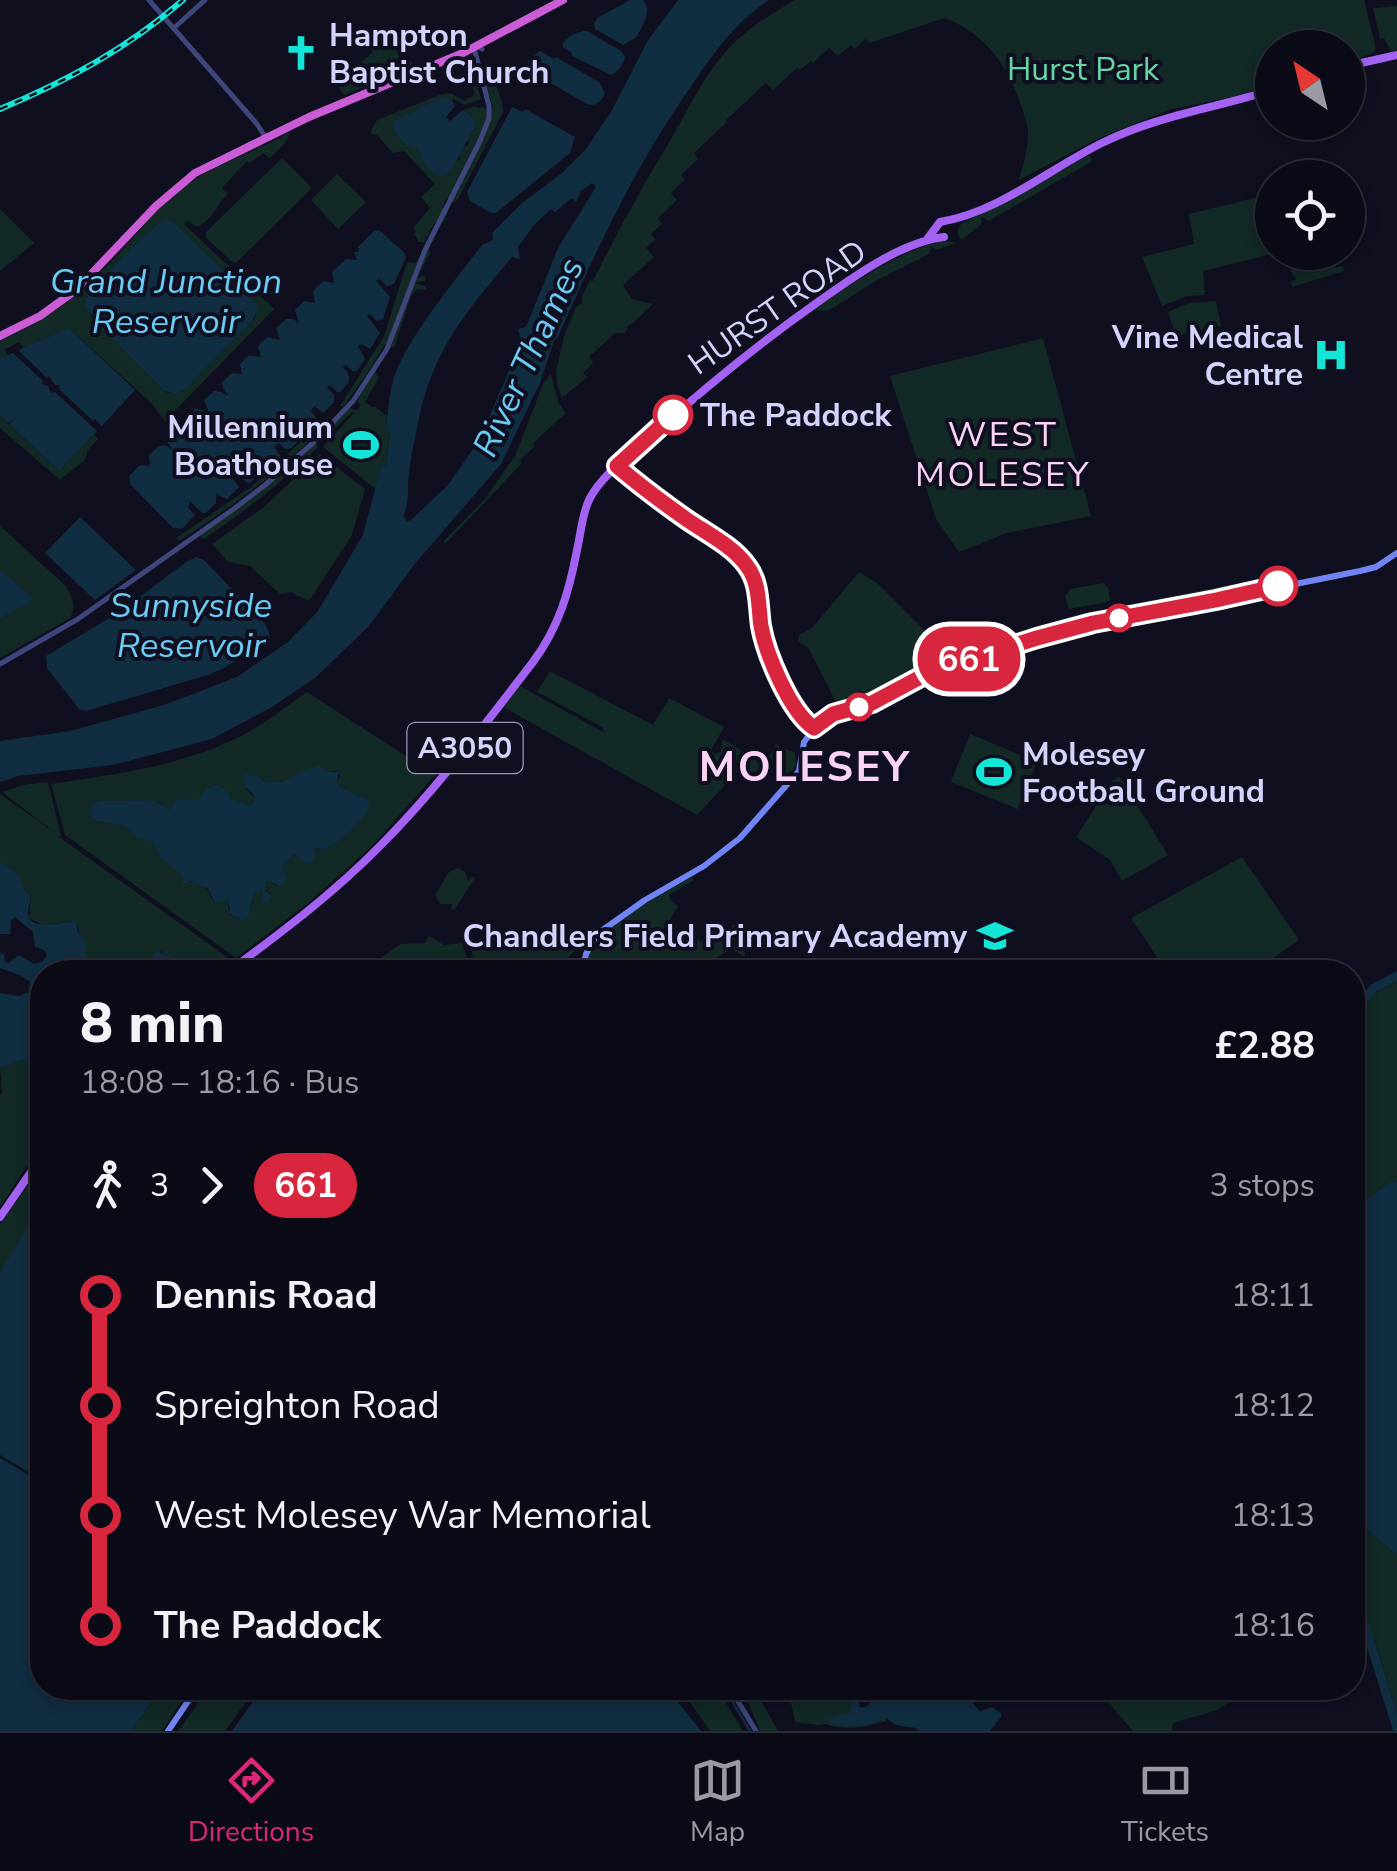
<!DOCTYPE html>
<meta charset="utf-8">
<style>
body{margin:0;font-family:"Nunito Sans",sans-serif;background:#191925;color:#f1f3f6;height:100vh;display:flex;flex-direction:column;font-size:38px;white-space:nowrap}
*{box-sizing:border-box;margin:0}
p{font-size:32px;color:#9a9ba2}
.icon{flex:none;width:55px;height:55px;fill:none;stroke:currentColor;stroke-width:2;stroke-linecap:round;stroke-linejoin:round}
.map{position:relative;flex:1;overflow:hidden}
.panel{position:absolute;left:30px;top:960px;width:1335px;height:740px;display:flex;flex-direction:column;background:#0b0b18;border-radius:40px;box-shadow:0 5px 15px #0003,0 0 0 2px #2b2b37}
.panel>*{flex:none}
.badge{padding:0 20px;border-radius:32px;font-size:35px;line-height:65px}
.needle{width:65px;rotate:325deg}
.fabs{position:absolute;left:1255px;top:30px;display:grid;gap:20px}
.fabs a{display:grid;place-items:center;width:110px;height:110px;border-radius:50%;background:#0b0b18;box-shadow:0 5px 15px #0003,0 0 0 2px #2b2b37;font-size:50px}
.map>.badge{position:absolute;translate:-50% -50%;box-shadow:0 0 0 5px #fff}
.legs{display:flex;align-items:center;gap:15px;height:110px;padding:0 50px;font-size:32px}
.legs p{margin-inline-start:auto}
.summary{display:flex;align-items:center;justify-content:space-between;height:170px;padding:0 50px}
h1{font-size:55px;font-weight:800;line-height:75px}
ul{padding:0 50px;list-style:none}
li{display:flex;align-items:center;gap:35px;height:110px;font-size:38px}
li i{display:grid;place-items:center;width:15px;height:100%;margin:0 12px;background:currentColor}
li i::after{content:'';width:25px;height:25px;margin:-12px;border:8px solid;border-radius:50%;background:#0b0b18}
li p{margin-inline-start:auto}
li:first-child i{background:linear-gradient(#0000 50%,currentColor 0)}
li:last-child i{background:linear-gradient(currentColor 50%,#0000 0)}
.menu{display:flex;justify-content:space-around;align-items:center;height:140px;border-top:2px solid #2b2b37;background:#0b0b18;font-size:28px;color:#9a9ba2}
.menu a{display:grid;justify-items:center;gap:5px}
.menu .current{color:#db2777}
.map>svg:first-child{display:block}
</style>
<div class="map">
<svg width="1397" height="1731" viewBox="0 0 1397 1731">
<rect width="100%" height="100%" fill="#0f0f20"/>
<path fill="#122925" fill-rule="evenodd" d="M795,0h569l12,49 -5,5 -23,8v-14h-76v37l-40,12 -60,12 -73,29 -80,42c4,-15 9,-31 9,-47 0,-10 -5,-21 -8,-30 -13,-39 -35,-69 -75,-85l-75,25 -5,-4 -10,10 -4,-4 -13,11 -9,-8 -16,15 -2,-2 -11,9 -3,-2 -24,22 -7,-7 -40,37 1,2 -33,31 4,6 -17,16 4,5 -14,13 6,7 -19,18 4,6 -11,10 4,5 -9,9 8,9 -31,28 9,14 21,5 -21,20h-3l-4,9h-10l-26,24 4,6 -10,10 4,4 -25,21 -5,-15 -1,-12 9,-38 11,-26 6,-4v-7l8,-16 3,1c22,-45 45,-87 71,-130 23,-38 40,-80 73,-111 17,-16 38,-28 58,-40z
M1397,6v44l-6,1 -7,-13h-4l-7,-30z
M382,31l19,24 15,11 -72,29 -11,-16 7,-5 6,1 3,-2 -2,-4 4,3c9,-7 12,-12 22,-20l-8,-10z
M469,56l12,43 -17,6 -10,-6 -2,2 -9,-3 -32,49h8v6l23,22 8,-4 5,-10 6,-1 -2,-6 3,-7 5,-1 2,-4 -2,-2 6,-23 -10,-7 13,-4 1,2 6,-1 5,4 5,-4 -9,-27v-9h7c3,14 13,28 12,41l-45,87 -5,4 -6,-6 -5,10 6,5 -5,11 -8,-1 -11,20h-5l-5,-8 2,-3 -3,-3 17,-20 -9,-11 14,-13 -31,-33 -11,2 -16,-18 -7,-2 7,-13 65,-26 8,-1 15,8 10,-7 -13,-35z
M291,132l-6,11 -15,15 -7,-5 -13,10 -3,-2 -25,27 6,6c-12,11 -15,26 -31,33l-9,-6 -4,3 90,85 -109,112 -14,-18 -82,-75 -46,20 -3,-6 -15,7 3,7 -8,3v-18c44,-19 79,-45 112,-80 22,-22 40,-48 64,-68 34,-28 77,-40 115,-61zM159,223h16l81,82 -1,13 -75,74 -12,1 -4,-2 -66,-70 -10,-27 26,-29z
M1089,155l3,5 -3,3 -90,52 -11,6 -5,-4 -2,1v7l-20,15 -4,-8 4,-8z
M282,158l30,30 -76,75 -5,-2 -25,-23v-6z
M337,174l29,28 -28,27 -27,-29z
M1255,198l17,45v9l4,1 -73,18 2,24 -18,1 -25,10 -20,-49 52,-13 -5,-30z
M0,209l34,34 -34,28z
M947,241l8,2 -19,7 -5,-4 -2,8 -52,26 -47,30 -15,1v-3c32,-21 93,-63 132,-67z
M425,246l4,1 1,6 -13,25 5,-2 4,1 -1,4 -8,1 -1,2 9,2 1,3 -9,1 -6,6 -17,52 -10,-3 -13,23 -27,38h-4l44,-70 23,-74 9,1z
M1295,253h40l1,14 7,-1 1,5 -52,16 -2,-5 7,-3c-9,-8 -10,-17 -2,-26z
M1216,301l5,25 -45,10 -8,-24 21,-9z
M1043,338l48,178 -84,17 -48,19 -23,-33 -46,-143z
M374,370l5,7 -14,25 7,5h3l12,9 -1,14 4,1 -4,34 -5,3 -4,22 -54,-43 31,-34 -2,-1 -29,28 -4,-2 28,-30 11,2 2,-5 -2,-3 1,-9z
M551,374l7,28 8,11 -33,30 2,3 -15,14 2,3 -76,80 -3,-1 41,-42 31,-44 28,-72z
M0,416l59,55 35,-37 4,5 -10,11 -3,10 -25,20 -60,-52z
M327,417l4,2c-45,49 -97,86 -152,122l-3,-3 75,-51 50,-45 3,1 5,-6 -2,-2z
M314,442l4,5c-35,35 -73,64 -114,92l-7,-5 38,-26z
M320,454l45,35 -13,46 -43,66 -18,-9 -11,2 -30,-28 -22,-4 -16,-18 52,-37z
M0,526l66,60c6,11 11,20 4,32l-70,40v-39l30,-18 1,-2 -31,-30z
M859,572l18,11 65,65 10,-3 2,3h5l5,9 -37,12 -52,24 -7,2 -9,-5c-3,10 -13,12 -22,14l-28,-55 -11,-8 1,-6 13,-7z
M1244,582h4l1,6 -154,31 -3,-7z
M1103,583l5,4 2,12 -2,3 -39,7 -4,-13 5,-7z
M1086,612l1,8 -118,34 -1,-8z
M550,671l103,54 16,-27 55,29 -13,23 3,4 7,-2 1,-13 29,17 2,-3 14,7 9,-16 19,9 1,13 -9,10 -7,-4 -4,3 -5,-2 -4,5 -11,-6 -5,7 -13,-8 -41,44 -194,-108 17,-21 85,47 -3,-6 -65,-35z
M307,692l128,83 -64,72 -63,56 -72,55 -171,-123 -14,-51c66,-10 130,-18 190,-48 23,-12 45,-29 66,-44zM322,767l6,5 9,-1 3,4 -3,7 2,4 30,16c-12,21 -23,36 -45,48l-5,-2 -5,1 -9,15 -10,-10 -13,12 5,11 -11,9 -8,-5 -3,2v7l6,4h-8l-5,-4 -3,1 -5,19 -12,9 -5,-5 -3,1 -3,-15 -15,-1c-5,-11 -11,-19 -24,-17 -14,-15 -26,-21 -35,-40l-16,-5 -13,-11 -27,-5 -8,-7 2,-7 9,-6 53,-1 17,9c16,-14 5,-9 27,-9l10,-12 10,-4 9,6 6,10 16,5 5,-2 2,-5 -9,-10 13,-8c21,8 43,-5 63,-13z
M970,734l67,28 -19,47 -67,-27z
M1119,776l49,79 -46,26 -12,-21 -34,-23 37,-57z
M48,782l13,53 -2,2 168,120 3,4 -12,11h-95l1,-3 18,2 19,-3 1,-16 -2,-1 -5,13 -7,5c-12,-1 -24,-6 -36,-7 -11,-1 -17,1 -26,-4l-9,-34 -3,-3 -31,4 -14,-7 2,-22 -7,-7 -6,-14 -18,-14v-67l58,41 -56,-43 21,-7z
M1242,857l57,83 -46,32h-86l-36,-54z
M458,868l7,4 3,9 4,-5 3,2 -21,32 -3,-2 1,-4h-12l-5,-9 14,-23z
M692,877l2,3 -25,15 2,6 7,5 -10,18 19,17 5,-5 9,6 2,-2 5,3 4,-7 5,3 20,-17 6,13 2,22 -14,-8 -23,14 -3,9h-122c2,-9 6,-21 12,-29 13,-20 74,-53 97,-66z
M576,934l9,6 -31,32h-39l-4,-3 -3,3h-12l-1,-8 -16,-4 -6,6 -1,-2 1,-7 -3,-12 9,-1 5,-4z
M429,936l15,9 18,-2 5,16 -10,12c-9,0 -15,-6 -25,-6 -16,-1 -30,7 -45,7l-7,-12 2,-3 19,-13 24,-1z
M1397,981v200l-4,3 -2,-2 -38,27v-190l21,-25z
M42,1055v84l-10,6 -4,11 3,1 -2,6 -29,44v-111l2,-4 -2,-23c17,-11 27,-6 42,-14z
M42,1166v41l-22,31 -20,34v-48z
M1352,1513l26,27 19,15v158l-21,-68 -23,-59z
M162,1688h28l-28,43h-31z
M209,1688h47l-31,43h-47z
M680,1688h37l26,43h-33z
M737,1688h17l24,43h-18l-13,-31z
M784,1688h72l-5,9 1,16 -17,3 51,2v3c-20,6 -42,10 -60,3l-9,1 -22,-3 -5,-24z
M1096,1688h150l-1,4 -28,18 -44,13 -1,8h-39z"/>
<path fill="#112d41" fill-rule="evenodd" d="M630,0h13c10,10 -1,26 -6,37l-14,8 -28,-16 -1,-5 3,-6z
M678,0h91c-41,27 -64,66 -90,104 -49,73 -86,153 -121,233l-4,4 -14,42 -39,81 -87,101 -45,61 -54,52 -43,29 -60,32 -99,26 -95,11 -18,6v-41l70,-10 94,-26 73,-28 51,-35 30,-31 45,-76 18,-68 5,-2 4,-33 -4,-1c2,-20 3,-43 11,-62 19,-42 57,-87 85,-124l11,-5 -1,-7 29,-29 41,-31 23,-23 26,-38 37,-72zM592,183l4,4 -37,59 -33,81 -8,2 3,13 -41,97 -32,46 -37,35 -4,1 -4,-5c5,-9 5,-19 5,-28 0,-23 7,-48 11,-70 15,-71 48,-107 93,-161l8,2 -2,-12 16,-22 17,-16 4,3 17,-14 4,4 5,-11z
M583,31h4l34,20 4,6c-2,9 -7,15 -14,18l-39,-19v-3l-9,-6v-4l7,-7z
M540,51l14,8 2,-2 43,25 6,11c-3,8 -7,12 -16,12l-58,-33 -4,-6 1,-6z
M443,97l9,4 3,5 -9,11 4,4 13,-11 10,7 2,9 -24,45 -9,5c-12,-3 -24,-15 -23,-28 -14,0 -24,-13 -27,-26z
M512,107l11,5 2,-3 50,28 -5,16 -74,60h-5l-21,-12 -3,-9z
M167,220l8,3 79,79 4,7 -6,12 -67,68 -9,5 -12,-3c-11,-13 -78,-77 -79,-87 -1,-15 61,-69 74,-81z
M379,230l25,22 2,5 -12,27 -7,2 -8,-7 -3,2 14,16 -7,22 -6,2 -7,-7 -3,2 13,17 -10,16 -9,-5 -3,2 7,13 -8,12h-5l-6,-6 -3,2 6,8v6l-8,11h-4l-7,-7 -3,2 7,8v7l-11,11 -9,-7 -3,5 6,8 -11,12 -9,-2 1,12 -7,7 -6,1 -6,-6 -5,4 7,9 -9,11 -13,-2 1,8 -10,10 -4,-1 -7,-7h-5l-2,3 7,9 -12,12 -11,-5v9l-10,10h-4l-12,-12 -2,7 7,7 -13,14 -9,-1 -42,-43 -2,-9 11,-11 10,1 -1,-11 10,-9 6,-1 8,5 -5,-7v-7l9,-9 12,3 -3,-12 9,-9 8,1 6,3 -5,-13 10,-9 7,1 7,4 -5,-8 -1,-6 10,-9 10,1 -2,-10 9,-9 12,2 -3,-11 9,-9 13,3 -4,-12 10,-9h7l6,4 -4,-13 9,-9 11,2 -2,-12 10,-10 11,2 -2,-11 14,-13 11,1 -3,-8h4l1,-4h-2l17,-17z
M69,328l66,62 -33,36 -7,-7 -2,2 -34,-32 1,-4h-5l-6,-9 -2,2 -29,-28z
M13,353l30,28 -1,3 6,2 3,7 4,-1 42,39 -38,40 -50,-47 7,-6 -8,5 -8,-7v-57z
M80,517l56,53 -41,30 -50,-47z
M196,557l8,3 62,65 4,11 -3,5 -43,27 -16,7 -122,36 -6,-1 -33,-42 -1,-12 72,-43 68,-51z
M0,569l32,29 -1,3 -31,18z
M320,766l8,6h11l-2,10 2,4 28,14 3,4c-8,20 -27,36 -46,46l-5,-2 -5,1 1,9 -4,5 -6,1 -10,-10 -13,12 5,11 -1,5 -7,4 -11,-5 -3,2v7l7,6 -5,8 -5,-3 1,-7 -2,-3h-6l-7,25 -6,4 -13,-7 1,-4 -3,-9 -12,2 -8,-14 -16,-7 -8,3 -1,-8 -21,-18 -8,-16 -16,-4 -13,-12 -27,-5 -8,-7 3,-9 8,-4 53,-1 17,9 8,-11 19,2 10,-12 10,-4 9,6 6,10 16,5 5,-2 2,-5c-4,-10 -19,-13 -9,-25l12,3 5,6h19l26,-13z
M0,861l19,14 5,14 6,6c1,6 -2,12 -2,18 1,20 36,8 48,8l2,12 8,9v16c5,6 16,5 23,1l14,7 25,3 7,-5 -1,-10 4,-4 4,4 10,1 1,3 -6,2 -1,7 -11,1 -4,3 -27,-2 -3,3 -4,-4 -17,1 -7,3h-51v83c-14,7 -28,4 -42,14v-76l20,3 8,-4 2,-10 -8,-6 -22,-8v-15l4,1 1,8 4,1 10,-8 15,9 8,-2 5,-6 -3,-6 -9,-3 -2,-15 -18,-15 -4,3 -1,14h-10z
M1392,1181l1,2 4,-2v374l-19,-15 -26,-27 1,-304z
M42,1207v273l-42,-25v-183l20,-34z
M0,1458l42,25v205h120l-31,43h-131z
M263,1688h404l34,43h-469z
M856,1688h9l-7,11 2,9 7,-2 6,-6 12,1 25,-13h61l-3,10 12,13 12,-4 9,6v4l-11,14h-71l-3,-3 -20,-3 -10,-7c-16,8 -44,13 -59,3l8,-5 17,-4c-3,-9 0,-15 4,-24z"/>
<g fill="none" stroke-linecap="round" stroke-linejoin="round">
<path stroke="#112d41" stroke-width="2.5" d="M724,1688l26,43"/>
<path stroke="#112d41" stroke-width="9" d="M1352,1014l22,-26 23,-12
M1352,1595l13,31 32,102"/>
<path stroke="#3e467b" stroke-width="5" d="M149,0l108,124 9,14
M174,28l31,-28
M0,664l78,-45 157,-111 30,-23 49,-43 39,-41 34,-52 38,-99 55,-109 9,-23v-12l-15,-58 5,-1 3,2
M730,1688l26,43"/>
<path stroke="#7184f3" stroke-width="6" d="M582,972l4,-18 11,-20 48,-34 59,-34 36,-28 59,-67 5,-29 13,-17 12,-9 44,-13 67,-35 123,-37 297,-60 16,-4 21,-14
M168,1731l29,-43"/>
<path stroke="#a362f2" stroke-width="8" d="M1348,66l49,-11
M928,238l12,-16c60,-10 110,-54 164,-80 56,-27 111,-34 168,-52
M228,972c54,-40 106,-79 153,-127 56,-56 104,-121 152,-183 26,-35 36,-70 44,-112 4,-17 5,-37 13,-52 13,-24 39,-42 59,-60 55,-50 112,-96 173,-139 34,-24 80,-57 122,-62
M0,1217l42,-61"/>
<path stroke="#ca5cd6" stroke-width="8" d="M0,336l40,-20 36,-26 80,-84 39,-33 114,-56 154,-64 100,-53"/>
<defs>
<path id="rail" d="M0,109c67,-28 128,-61 183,-109"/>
</defs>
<use href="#rail" stroke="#14e5d6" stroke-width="6"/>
<use href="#rail" stroke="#0f0f20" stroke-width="2.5" stroke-dasharray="8" stroke-linecap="butt"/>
</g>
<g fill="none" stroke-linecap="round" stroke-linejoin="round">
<defs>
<path id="line-1" d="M673,415l-56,51c22,19 45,36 69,53 20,14 47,27 61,47 13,17 11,39 14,60 5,28 29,86 53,102l19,-14 39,-11 58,-31 107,-34 56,-15 123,-23 62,-14"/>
</defs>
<use href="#line-1" stroke="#fff" stroke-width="22"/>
<use href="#line-1" stroke="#d7263d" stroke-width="15"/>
</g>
<defs>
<symbol id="church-bare" viewBox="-9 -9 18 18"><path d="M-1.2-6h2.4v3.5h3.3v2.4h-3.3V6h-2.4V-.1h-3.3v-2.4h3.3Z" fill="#14e5d6" stroke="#0f0f20" stroke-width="2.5" paint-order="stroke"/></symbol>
<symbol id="hospital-bare" viewBox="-9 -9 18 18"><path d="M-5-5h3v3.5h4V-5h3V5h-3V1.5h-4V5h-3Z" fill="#14e5d6" stroke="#0f0f20" stroke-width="2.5" paint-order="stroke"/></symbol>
<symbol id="stadium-bare" viewBox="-9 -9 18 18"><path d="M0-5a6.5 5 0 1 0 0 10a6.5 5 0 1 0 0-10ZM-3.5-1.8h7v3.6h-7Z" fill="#14e5d6" stroke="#0f0f20" stroke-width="2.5" paint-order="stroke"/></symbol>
<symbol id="school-bare" viewBox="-9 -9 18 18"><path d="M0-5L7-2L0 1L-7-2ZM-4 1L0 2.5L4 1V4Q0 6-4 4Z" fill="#14e5d6" stroke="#0f0f20" stroke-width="2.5" paint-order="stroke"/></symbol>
</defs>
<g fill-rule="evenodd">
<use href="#church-bare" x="276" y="28" width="50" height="50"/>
<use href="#hospital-bare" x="1306" y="330" width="50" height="50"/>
<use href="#stadium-bare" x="336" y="420" width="50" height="50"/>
<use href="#stadium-bare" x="969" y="747" width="50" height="50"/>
<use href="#school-bare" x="970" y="911" width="50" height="50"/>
</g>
<g fill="#fff" stroke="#d7263d" stroke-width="5">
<circle cx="673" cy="415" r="18"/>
<circle cx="1278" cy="586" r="18"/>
<circle cx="1119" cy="618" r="12"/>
<circle cx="859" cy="707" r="12"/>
</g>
<g text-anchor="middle" stroke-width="8" stroke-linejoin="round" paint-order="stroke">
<rect fill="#0f0f20" stroke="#9899b9" stroke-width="2.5" x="407.5" y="723" width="115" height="50" rx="8"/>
<g font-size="30" font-weight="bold" fill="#d2d4fb">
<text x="465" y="758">A3050</text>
</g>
<g font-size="32" font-weight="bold" fill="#d2d4fb" stroke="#0f0f20" text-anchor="end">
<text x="329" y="46" text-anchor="start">Hampton<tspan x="329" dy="37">Baptist Church</tspan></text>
<text x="1303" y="348">Vine Medical<tspan x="1303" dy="37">Centre</tspan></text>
<text x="333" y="438">Millennium<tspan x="333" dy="37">Boathouse</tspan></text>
<text x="1022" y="765" text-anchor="start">Molesey<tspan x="1022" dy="37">Football Ground</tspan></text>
<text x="967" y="947">Chandlers Field Primary Academy</text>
</g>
<g font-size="32" fill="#64d5a5" stroke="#0f0f20">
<text x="1083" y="80">Hurst Park</text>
</g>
<g font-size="32" fill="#d2d4fb" stroke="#0f0f20">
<text transform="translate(777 307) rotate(-35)" y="11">HURST ROAD</text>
</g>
<g font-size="32" font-weight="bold" fill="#d2d4fb" stroke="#0f0f20" text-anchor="start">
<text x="700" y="426">The Paddock</text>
</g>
<g font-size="35" font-style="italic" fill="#69caf2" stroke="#0f0f20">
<text x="166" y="293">Grand Junction<tspan x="166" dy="40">Reservoir</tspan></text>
<text transform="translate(528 357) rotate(-65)" y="12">River Thames</text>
<text x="191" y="617">Sunnyside<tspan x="191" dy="40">Reservoir</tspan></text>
</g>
<g font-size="35" letter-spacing="2.5" fill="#fbd4f4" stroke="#0f0f20">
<text x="1003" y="446">WEST<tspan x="1003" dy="40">MOLESEY</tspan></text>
</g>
<g font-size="42" font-weight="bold" letter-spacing="2.5" fill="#fbd4f4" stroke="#0f0f20">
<text x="805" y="781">MOLESEY</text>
</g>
</g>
</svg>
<div class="fabs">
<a><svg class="needle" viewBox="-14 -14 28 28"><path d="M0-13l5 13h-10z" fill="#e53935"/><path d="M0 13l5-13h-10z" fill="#9a9ba2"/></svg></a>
<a><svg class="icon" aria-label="locate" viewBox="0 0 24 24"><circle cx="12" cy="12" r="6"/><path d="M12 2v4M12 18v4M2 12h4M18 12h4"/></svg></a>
</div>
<b class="badge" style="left:969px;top:659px;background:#d7263d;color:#fff">661</b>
<section class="panel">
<div class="summary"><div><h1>8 min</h1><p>18:08 – 18:16 · Bus</p></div><b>£2.88</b></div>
<div class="legs"><svg class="icon" aria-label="walk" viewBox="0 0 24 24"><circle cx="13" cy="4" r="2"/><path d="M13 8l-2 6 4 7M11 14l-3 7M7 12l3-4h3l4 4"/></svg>3<svg class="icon" aria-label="forward" viewBox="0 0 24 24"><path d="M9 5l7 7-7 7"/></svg><b class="badge" style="background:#d7263d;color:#fff">661</b><p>3 stops</p></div>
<ul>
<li><i style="color:#d7263d"></i><b>Dennis Road</b><p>18:11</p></li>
<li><i style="color:#d7263d"></i><span>Spreighton Road</span><p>18:12</p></li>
<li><i style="color:#d7263d"></i><span>West Molesey War Memorial</span><p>18:13</p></li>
<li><i style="color:#d7263d"></i><b>The Paddock</b><p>18:16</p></li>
</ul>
</section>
</div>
<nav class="menu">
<a class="current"><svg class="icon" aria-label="directions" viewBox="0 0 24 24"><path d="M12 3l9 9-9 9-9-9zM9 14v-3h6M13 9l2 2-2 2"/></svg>Directions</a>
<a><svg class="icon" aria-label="map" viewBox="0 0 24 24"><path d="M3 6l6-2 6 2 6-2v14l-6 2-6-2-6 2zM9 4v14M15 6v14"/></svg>Map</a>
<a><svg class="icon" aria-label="tickets" viewBox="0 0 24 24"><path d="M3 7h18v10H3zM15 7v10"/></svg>Tickets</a>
</nav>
